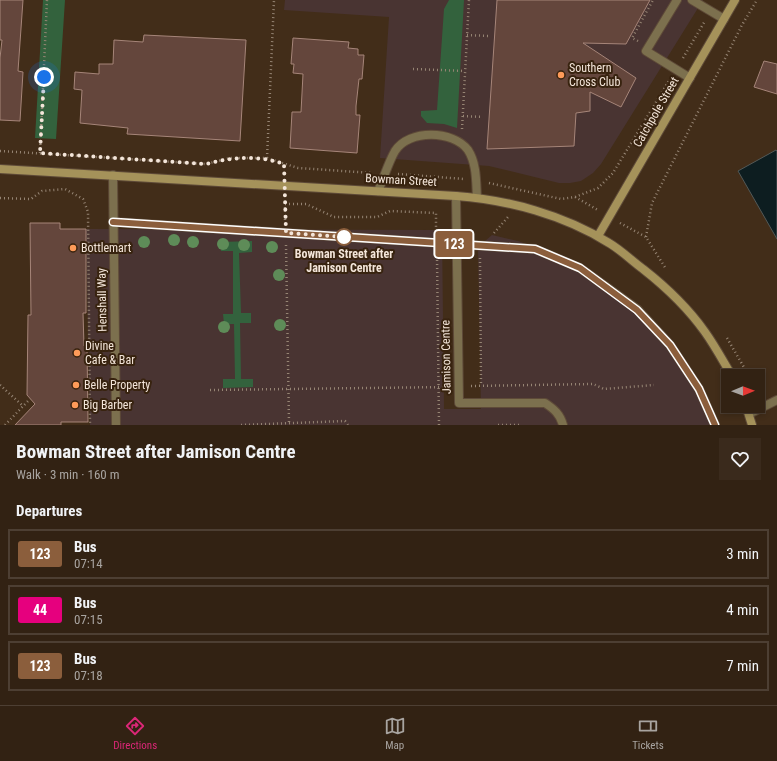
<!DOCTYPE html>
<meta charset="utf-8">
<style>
body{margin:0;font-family:"Roboto Condensed",sans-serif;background:#3a2a1c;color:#f1f3f6;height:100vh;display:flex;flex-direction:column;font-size:15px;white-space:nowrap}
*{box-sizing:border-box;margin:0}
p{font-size:13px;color:#a8a4a0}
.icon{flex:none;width:22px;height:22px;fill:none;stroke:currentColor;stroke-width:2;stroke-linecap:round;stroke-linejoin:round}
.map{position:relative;height:425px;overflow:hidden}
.drawer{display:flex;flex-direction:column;background:#322213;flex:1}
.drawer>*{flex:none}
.badge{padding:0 8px;border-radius:3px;font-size:14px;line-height:26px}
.needle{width:26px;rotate:89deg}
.controls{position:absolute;left:721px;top:369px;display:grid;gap:8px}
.controls a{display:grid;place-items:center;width:44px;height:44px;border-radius:0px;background:#322213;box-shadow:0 2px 6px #0003,0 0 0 1px #4d3f33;font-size:20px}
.you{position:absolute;width:20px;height:20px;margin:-10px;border:3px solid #fff;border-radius:50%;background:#1a73e8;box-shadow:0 0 0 6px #1a73e833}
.map>.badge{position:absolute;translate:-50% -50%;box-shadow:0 0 0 2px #fff}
h2{padding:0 16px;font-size:15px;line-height:36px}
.round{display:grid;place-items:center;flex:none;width:42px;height:42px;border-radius:0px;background:#3a2a1c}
.head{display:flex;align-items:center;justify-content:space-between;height:68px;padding:0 16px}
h1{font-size:19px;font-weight:700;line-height:30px}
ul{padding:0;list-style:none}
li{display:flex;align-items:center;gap:12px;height:50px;margin:0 8px 6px;padding:0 8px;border:2px solid #4d3f33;border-radius:0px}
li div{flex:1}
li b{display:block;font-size:15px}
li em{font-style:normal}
li .badge{min-width:44px;font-weight:700;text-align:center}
.dock{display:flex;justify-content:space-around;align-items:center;height:56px;border-top:1px solid #4d3f33;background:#322213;font-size:11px;color:#a8a4a0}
.dock a{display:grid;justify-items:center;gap:2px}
.dock .on{color:#db2777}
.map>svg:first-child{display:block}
</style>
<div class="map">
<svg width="777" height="425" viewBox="0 0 777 425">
<rect width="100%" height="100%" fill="#422d19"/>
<path fill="#493432" d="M285,0h418l-102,164 -8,9 -12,8 -11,2h-11l-70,-17 -109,-8 9,-141 -105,-7z
M86,229l356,1 2,179h37l-3,-162 14,-12 26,6 25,9 48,23 79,70 47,82h-627z"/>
<path fill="#33623d" d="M43,0h22l-9,139 -21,-1z
M449,0h15l-7,128 -13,-4 -17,-1 -6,-7v-5l16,-1 7,-101z
M252,241v11l-13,1 2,60h10v10h-11l1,56h12v8l-30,1v-9h12l-1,-55h-10l-1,-10h10v-63h-12v-9z"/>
<path fill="#0d1d20" stroke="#525958" d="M776,150l1,1v88l-39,-68z"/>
<path fill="#64463c" stroke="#a68579" d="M0,0h23l-5,71 5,1 -3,49 -20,-1v-62l2,-18h-2z
M497,0h153l-24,44 -43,-1 53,35 -15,29 -31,-15v19l-14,2 -2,33 -87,3z
M144,35l102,5 -6,101 -113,-7 1,-6 -48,-5 2,-33 -8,-1 1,-17 24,2v-10h14l1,-24 29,2z
M293,38l56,4 -1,6 10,1v6h6l-2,24h-3l-3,27v9h4l-3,38 -67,-5 2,-36h9l2,-38 -10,-1 1,-9h-3z
M764,61l13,3v30l-23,-7z
M30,223h30v6h26v84h-3l1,33h3l1,76h-27v3h-46l20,-21 -8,-9 1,-80h3z"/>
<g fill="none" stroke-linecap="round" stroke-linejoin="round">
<defs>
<path id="lane" d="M677,0l-31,51 44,27
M692,0l32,19
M378,191c6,-13 10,-28 17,-40 14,-22 58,-21 73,-1 9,14 8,32 9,48
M456,196l3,207h86c9,6 15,11 18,22
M113,222l422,27 45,19 57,41 33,36 29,44 16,36"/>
<path id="street" d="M113,175l3,250
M749,414l28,-14"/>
<path id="secondary" d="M0,169l456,27c53,4 108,19 153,47 12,7 23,18 34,26 23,18 45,39 62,63 10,14 18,29 27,44
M598,236l137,-236
M746,406l6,19"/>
</defs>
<use href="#lane" stroke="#5e4a38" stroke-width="10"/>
<use href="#street" stroke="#5e4a38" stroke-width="10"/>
<use href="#secondary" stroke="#5e4a38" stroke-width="10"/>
<path stroke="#968574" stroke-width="2.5" stroke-dasharray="1 3" stroke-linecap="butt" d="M467,35l21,1
M638,41l-6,-3 21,-38
M683,58l22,-37
M413,69l52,2
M463,116l20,1
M462,129l7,-129
M0,151l206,13 24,-6h37l31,10 75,5
M40,153l7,-153
M267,158l7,-158
M398,174l66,5
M489,183l72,16 14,-2 23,-9 15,-15 57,-94
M575,197l23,13
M0,198l31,1 11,-8 23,-2 18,10 5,13 2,213
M285,203v17
M285,204h21l28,13h43l13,-6 46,2v18
M620,223l26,14 20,32
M494,233l14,-16
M646,237l6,-34 90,-178 15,-25
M286,245l3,178
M437,256l2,169
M480,258l1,128
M727,338l22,38
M0,385l23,21
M471,386l122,-2 11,5 50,-4
M210,390l236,-3
M758,390l7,1
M5,425l25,-26
M241,425l104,-4 3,4
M498,425h21"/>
<use href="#lane" stroke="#7c704e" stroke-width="8"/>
<use href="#street" stroke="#7c704e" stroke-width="8"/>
<use href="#secondary" stroke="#a5925a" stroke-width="8"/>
</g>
<g fill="#5e8c58">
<circle cx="174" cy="240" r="6"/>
<circle cx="144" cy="242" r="6"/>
<circle cx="193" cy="242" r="6"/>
<circle cx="223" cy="244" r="6"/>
<circle cx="244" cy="245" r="6"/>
<circle cx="272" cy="247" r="6"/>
<circle cx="279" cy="275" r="6"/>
<circle cx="280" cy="325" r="6"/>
<circle cx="224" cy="327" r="6"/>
</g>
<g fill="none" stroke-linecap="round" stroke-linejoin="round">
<defs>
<path id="line" d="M113,222l422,27 45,19 57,42 33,35 29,44 16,36"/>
</defs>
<use href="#line" stroke="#fff" stroke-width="9"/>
<use href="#line" stroke="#8b5e3c" stroke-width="6"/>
<path stroke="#f3e5d9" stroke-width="4" stroke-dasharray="0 7.2" d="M44,77l-4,76 166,11c27,-7 52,-9 78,0l2,69 58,4"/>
</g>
<g fill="#fe9b59" stroke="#38230f" stroke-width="1.5">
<circle cx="561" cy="75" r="4"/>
<circle cx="73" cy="248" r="4"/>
<circle cx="77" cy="353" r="4"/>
<circle cx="76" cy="385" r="4"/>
<circle cx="75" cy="405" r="4"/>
</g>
<circle fill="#fff" stroke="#8b5e3c" stroke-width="2" cx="344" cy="237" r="8"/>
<g text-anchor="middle" stroke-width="4" stroke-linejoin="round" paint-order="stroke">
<g font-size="12" fill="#f3e5d9" stroke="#38230f" text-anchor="start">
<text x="569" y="72">Southern<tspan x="569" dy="14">Cross Club</tspan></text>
<text x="81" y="252">Bottlemart</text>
<text x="85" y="350">Divine<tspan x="85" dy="14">Cafe &amp; Bar</tspan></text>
<text x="84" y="389">Belle Property</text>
<text x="83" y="409">Big Barber</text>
</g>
<g font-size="12" fill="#f3e5d9" stroke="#38230f">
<text transform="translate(656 112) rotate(-60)" y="4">Catchpole Street</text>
<text transform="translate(401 180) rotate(3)" y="4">Bowman Street</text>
<text transform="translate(102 300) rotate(-91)" y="4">Henshall Way</text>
<text transform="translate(446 357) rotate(-91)" y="4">Jamison Centre</text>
</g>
<g font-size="12" font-weight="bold" fill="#f3e5d9" stroke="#38230f">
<text x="344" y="258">Bowman Street after<tspan x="344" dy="14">Jamison Centre</tspan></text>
</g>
</g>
</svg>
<div class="controls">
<a><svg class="needle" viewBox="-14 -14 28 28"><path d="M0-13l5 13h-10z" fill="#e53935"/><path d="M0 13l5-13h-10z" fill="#a8a4a0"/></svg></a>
</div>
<div class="you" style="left:44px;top:77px"></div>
<b class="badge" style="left:454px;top:244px;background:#8b5e3c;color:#fff">123</b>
</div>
<section class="drawer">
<div class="head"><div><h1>Bowman Street after Jamison Centre</h1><p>Walk · 3 min · 160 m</p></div><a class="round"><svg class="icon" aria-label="heart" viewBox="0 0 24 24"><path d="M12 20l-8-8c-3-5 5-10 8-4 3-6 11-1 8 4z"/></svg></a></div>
<h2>Departures</h2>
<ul>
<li><span class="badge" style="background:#8b5e3c;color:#fff">123</span><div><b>Bus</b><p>07:14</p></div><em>3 min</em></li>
<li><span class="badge" style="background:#e6007e;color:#fff">44</span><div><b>Bus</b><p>07:15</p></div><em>4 min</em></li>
<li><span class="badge" style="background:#8b5e3c;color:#fff">123</span><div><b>Bus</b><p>07:18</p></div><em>7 min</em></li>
</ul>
</section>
<nav class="dock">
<a class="on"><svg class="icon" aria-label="directions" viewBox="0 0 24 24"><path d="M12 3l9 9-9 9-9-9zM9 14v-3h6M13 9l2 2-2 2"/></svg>Directions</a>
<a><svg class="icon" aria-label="map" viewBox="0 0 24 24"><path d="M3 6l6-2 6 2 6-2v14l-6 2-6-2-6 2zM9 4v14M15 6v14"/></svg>Map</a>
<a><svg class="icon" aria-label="tickets" viewBox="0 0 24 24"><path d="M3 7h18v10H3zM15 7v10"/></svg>Tickets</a>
</nav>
